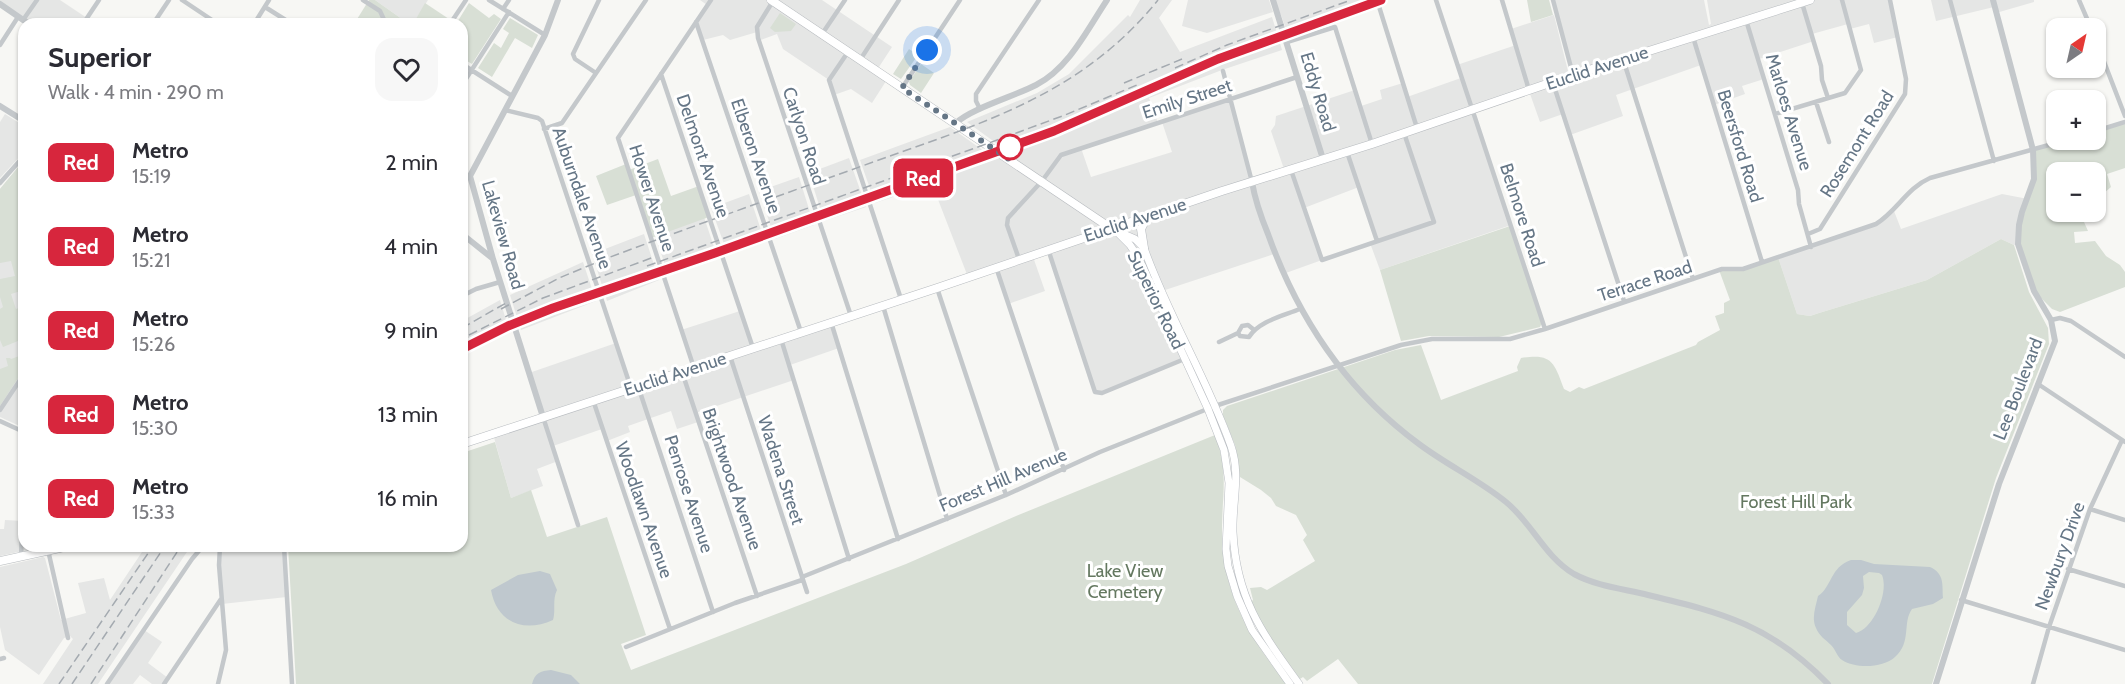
<!DOCTYPE html>
<meta charset="utf-8">
<style>
body{margin:0;font-family:Cabin,sans-serif;background:#f7f7f7;color:#2b2b33;height:100vh;display:flex;flex-direction:column;font-size:22px;white-space:nowrap}
*{box-sizing:border-box;margin:0}
p{font-size:20px;color:#7c7c81}
.icon{flex:none;width:33px;height:33px;fill:none;stroke:currentColor;stroke-width:2;stroke-linecap:round;stroke-linejoin:round}
.map{position:relative;flex:1;overflow:hidden}
.side{position:absolute;left:18px;top:18px;width:450px;height:534px;display:flex;flex-direction:column;background:#fff;border-radius:18px;box-shadow:0 2px 4px #0004}
.side>*{flex:none}
.badge{padding:0 12px;border-radius:9px;font-size:21px;line-height:39px}
.needle{width:39px;rotate:34deg}
.buttons{position:absolute;left:2046px;top:18px;display:grid;gap:12px}
.buttons a{display:grid;place-items:center;width:60px;height:60px;border-radius:12px;background:#fff;box-shadow:0 2px 4px #0004;font-size:30px}
.you{position:absolute;width:30px;height:30px;margin:-15px;border:4px solid #fff;border-radius:50%;background:#1a73e8;box-shadow:0 0 0 9px #1a73e833}
.map>.badge{position:absolute;translate:-50% -50%;box-shadow:0 0 0 3px #fff}
.round{display:grid;place-items:center;flex:none;width:63px;height:63px;border-radius:18px;background:#f7f7f7}
.headline{display:flex;align-items:center;justify-content:space-between;height:102px;padding:0 30px}
h1{font-size:28px;font-weight:800;line-height:45px}
ul{padding:0;list-style:none}
li{display:flex;align-items:center;gap:18px;height:84px;padding:0 30px}
li div{flex:1}
li b{display:block;font-size:22px}
li em{font-style:normal}
li .badge{min-width:66px;font-weight:700;text-align:center}
.map>svg:first-child{display:block}
</style>
<div class="map">
<svg width="2125" height="684" viewBox="0 0 2125 684">
<rect width="100%" height="100%" fill="#f7f7f4"/>
<path fill="#e5e6e5" d="M0,0h60l27,18 -4,6h-54l-29,-20z
M375,0h53l-15,24h-4z
M700,0h122l70,47 -15,23 11,8 -16,25 -21,-14 -17,6 -5,-15 -46,-31 -6,-15 -19,7 -1,-9 -27,8 -7,-5 -20,5 -7,-18 11,-17z
M1140,0h32l-13,18 21,34 92,-35 10,33 -60,20 -73,28 9,25 -77,25 10,29 81,-25 -10,-30 68,-23 22,83 33,-10 -14,-41 4,-6 1,-9 79,-26 6,16 21,-7 -2,-9 23,-7 4,14 54,-19 -4,-13 59,-20 -5,-16 43,-14 14,56h3l-18,-71h151l5,25 2,-1 -4,-24h183l8,37 -24,6 -5,-19 -19,5 -2,-5 -36,10 2,7 -55,18 5,20 -22,7 3,8 -31,11 -13,-40 -85,30 7,21 -53,19 -7,-21 -23,8 -11,-31 -56,18 38,116 -131,45 -10,-27 7,-2 -18,-54 -55,21 18,52 -39,14 -9,-20 -112,37 29,65 -89,37 -7,-1 -47,-143 -16,5 13,37 -37,13 -12,-36 -28,9 -36,-93 -57,19 -15,-43 90,-33 41,29 16,-5 -40,-29 70,-29 32,-19 59,-59 2,2z
M1188,0h81l4,12 -66,21 -25,-7z
M1273,0h99l2,8 -85,30 -8,-23z
M1931,0h103v2l-38,11 -2,-6 -58,14z
M5,114l19,12v26l-24,26v-56z
M849,158l17,49 -42,14 -15,-48z
M24,160v268l-24,-11v-228z
M799,177l15,48 -39,14 -16,-48z
M749,194l16,48 -37,13 -17,-47z
M2002,194l26,5 -10,45 -4,1 -13,-6 -74,41 -108,33 -9,3 -13,-2 -19,-57 98,-33 18,-13 7,18z
M702,211l16,48 -50,15 -15,-45z
M644,234l15,46 -52,21 -15,-47z
M583,262l13,39 -75,29 -11,-35z
M500,300l9,30 -47,24v-33z
M740,311l13,37 78,-26 8,26 -49,17 4,15 -98,33 2,9 -21,7 -6,-18 -43,15 2,6 -23,9 -5,-12 -49,17 5,15 -21,8 6,17 -32,12 -18,-64 50,-17 -14,-44 87,-30 15,45 62,-20 -12,-38z
M5,520l19,1v25l16,1 -40,9v-27h4z
M146,546h45l-93,138h-55l30,-45 -3,-3 -6,2 -25,37 -34,-25 -5,-23v-60l43,-10 2,1 16,62 25,-7 -8,-30 26,-5 6,22z
M220,546h64l3,51 -65,7z
M144,630l18,12 -14,21 20,15 -4,6h-12l-12,-9 -7,9h-26z"/>
<path fill="#d8dfd5" d="M369,0h6l34,24h-55z
M1527,0h22l4,15 -22,7z
M425,3l24,16 -3,5h-33z
M469,3l20,15 5,-4 7,5 -29,45 -10,-6v-34h-6z
M780,13l16,11 -5,7 -16,1 -5,-4z
M510,18l28,17 -6,13 -17,-10 -23,39 -14,-9 16,-25 7,5 8,-15 -6,-4z
M909,49l9,6 -17,24 -8,-5z
M921,64l13,9 -13,20 -11,-8 -1,-3z
M2125,122v46l-18,6 4,13 -15,13v-28h-40v40h31l-3,10 4,9 -14,1 1,11 20,-2 11,15 14,9 5,7v15l-65,25 -8,-3 -18,-18 -16,-56 14,-48 1,-37 34,-10h29v-9z
M658,159l13,37 28,-10 10,31 -58,21 -15,-43 -29,10 -11,-29 30,-12 3,6z
M24,160v130l-13,4 5,15 8,-3v63l-24,37v-37l8,-3 -2,-8h4l1,1 11,-4 -4,-14 -15,6 -3,-7v-31l3,-2 -3,-10v-18l15,-3 -4,-15 -11,2v-74z
M1510,226l32,97 -2,4 -41,10 -70,-1 -28,5 -21,-71z
M2001,239l13,6 15,47 19,36 1,16 -53,134 -64,206h-574l-20,-25 -31,22 -4,-4 -3,2 -35,-47 -15,-30 3,-2 -3,-12 11,-1 6,3 48,-29 -12,-21 4,-5 -11,-20 -20,-9 -5,-8 -10,-8 -21,-13 -5,-32 -12,-30v-5l4,-4 168,-56 26,-5 20,55 77,-29 -1,-4 4,-9c31,-5 33,4 43,31l6,3 9,-5 5,2 112,-44 2,-3 22,-12 -5,-14 9,-3v-10l6,-3 -11,-30 24,-1 35,-12 19,57 13,2 9,-3 108,-33z
M1215,435c14,37 7,58 7,95 0,64 27,105 64,154h-990l-8,-138h174v-93l33,-11 16,56 20,-8 16,47 60,-20 39,118 -25,9 10,26 275,-106 110,-48z"/>
<path fill="#bfc8ce" fill-rule="evenodd" d="M1851,560h10l13,4 56,3c15,7 12,18 13,31l-10,6 -21,5c-10,14 0,33 -17,48 -12,11 -39,12 -53,3 -5,-3 -6,-10 -11,-15 -5,-5 -12,-9 -15,-17 -5,-10 0,-22 2,-32 14,-9 12,-29 33,-36zM1869,572l10,1 3,2c7,17 -8,53 -26,58l-9,-8v-13l15,-17 2,-7 -1,-12z
M540,571l10,3 7,16c-5,10 -1,20 -4,30 -29,13 -56,3 -62,-30l27,-15z
M551,670l20,5 9,9h-48c3,-11 8,-13 19,-14z"/>
<g fill="none" stroke-linecap="round" stroke-linejoin="round">
<defs>
<path id="secondary" d="M1112,229l23,10 9,9c24,68 63,130 87,198 10,29 1,56 2,86 3,66 29,101 66,152
M1117,232l13,13 8,12 70,152 16,41 5,33 -3,66 2,17 9,30 15,34 38,54"/>
<path id="primary" d="M771,0l341,229
M1144,248l-3,-19 6,-12
M462,444l475,-156 285,-97 150,-47 201,-69 237,-75
M0,561l69,-15"/>
</defs>
<use href="#secondary" stroke="#b9bdc2" stroke-width="8"/>
<use href="#primary" stroke="#b7bbbf" stroke-width="9"/>
<path stroke="#c4c8cb" stroke-width="4.5" d="M182,0l36,24
M363,0l17,11 6,13
M489,0l56,35
M1377,0l40,128
M1436,0l109,329
M1502,0l27,90
M1553,0l20,75
M1950,0l44,161
M2079,0l12,28
M773,1l-16,26 1,11 93,278
M1802,3l19,63 1,14 6,18
M265,7l27,17
M503,9l6,-9
M23,20l14,-20
M1746,20l52,170 1,14 12,43
M696,22l105,310
M83,24l16,-24
M153,24l16,-24
M254,24l15,-24
M450,24l16,-24
M822,34l23,-34
M1693,37l69,225
M2096,41l29,75
M1287,42l48,-15 37,117
M0,45l18,-28
M848,52l-19,28 72,219
M1623,59l70,220
M860,60l39,-60
M462,64l50,32
M1223,71l29,111
M596,73l-21,-14 -2,-5 26,-54
M661,74l92,274
M1553,83l71,218
M462,85l47,-73
M902,88l58,-88
M1816,102l13,40
M980,109l-4,-8v-7l63,-94
M505,110l33,8 4,3 89,267
M1775,114l70,-21 16,-23 -19,-70
M544,129l18,-6 84,-123
M2096,131l29,-9
M1347,152l30,89
M1291,170l31,90 112,-38 -30,-89
M0,183l24,-27
M1808,234l12,-5 85,-135 1,-15 -16,-79
M1048,249l47,143 7,1 85,-35
M1019,259l-12,-34 1,-7 34,-37 19,-26 236,-78
M996,267l68,203
M937,288l69,207
M462,296l14,-7 24,-7
M883,306l64,213
M2051,320l9,-2 11,3 54,36
M831,322l67,217
M1253,329l-5,-4 -6,1 -4,7 2,3 9,1c10,-16 34,-21 51,-28
M781,339l68,220
M1219,342l19,-9
M730,356l77,236
M694,368l-76,-230 93,-138
M682,372l75,224
M2038,384l87,58
M638,386l75,226
M593,400l77,229
M0,410l24,-36
M543,417l35,108
M0,421l24,11
M2090,509l35,11
M284,546l8,138
M48,550l20,88
M21,557l3,-78
M2068,569l57,17
M802,577l204,-82 94,-43 115,-46 186,-61 31,-6h78l35,-10 177,-60h21l133,-45c21,-13 31,-36 54,-46l137,-38
M1961,600l164,50
M626,647l109,-44 67,-23
M0,659l4,-1
M107,684l85,-125 11,-13
M164,684l57,-85
M218,684l8,-34 -7,-85 1,-19
M2033,684l16,-57 41,-118 32,-69"/>
<path stroke="#c4c8cb" stroke-width="6" d="M1273,0l50,159
M0,4l29,20
M0,106l24,15
M956,123c14,-14 59,-27 80,-38 33,-17 51,-55 71,-85
M1252,182c3,18 9,35 16,52 30,84 79,157 151,210 28,21 60,36 87,58 26,21 38,54 68,72 22,12 50,15 74,21 76,18 124,31 180,89
M462,234l30,24
M543,417l-50,-158 -23,-83 75,-141 13,-35
M1936,684l63,-200 56,-143 -4,-21 -17,-29 -16,-47 1,-19 3,-13 12,-33 -1,-29 -40,-150"/>
<use href="#secondary" stroke="#fff" stroke-width="7"/>
<use href="#primary" stroke="#fff" stroke-width="8"/>
<path stroke="#a4aab0" stroke-width="1.5" stroke-dasharray="9 4.5" stroke-linecap="butt" d="M1175,68l52,-23 124,-45
M1124,83l58,-24
M647,266l353,-127 65,-24 72,-30
M501,309l58,-31 46,-19c85,-32 171,-62 257,-93 113,-41 217,-68 296,-166
M462,328l44,-25
M469,335l74,-37 111,-41
M462,349l46,-24 45,-18 174,-58 327,-118 176,-77 151,-54
M59,684l94,-138
M72,684l93,-138
M91,684l90,-138"/>
</g>
<g fill="none" stroke-linecap="round" stroke-linejoin="round">
<defs>
<path id="line" d="M462,349l46,-23 45,-18 162,-55 339,-122 164,-72 163,-59"/>
</defs>
<use href="#line" stroke="#fff" stroke-width="14"/>
<use href="#line" stroke="#d7263d" stroke-width="9"/>
<path stroke="#657686" stroke-width="6" stroke-dasharray="0 10.8" d="M927,50l-25,38 107,71 1,-12"/>
</g>
<circle fill="#fff" stroke="#d7263d" stroke-width="3" cx="1010" cy="147" r="12"/>
<g text-anchor="middle" stroke-width="6" stroke-linejoin="round" paint-order="stroke">
<g font-size="18" fill="#657686" stroke="#fff">
<text transform="translate(1597 68) rotate(-18)" y="6">Euclid Avenue</text>
<text transform="translate(1318 92) rotate(73)" y="6">Eddy Road</text>
<text transform="translate(1187 99) rotate(-18)" y="6">Emily Street</text>
<text transform="translate(1789 112) rotate(73)" y="6">Marloes Avenue</text>
<text transform="translate(804 136) rotate(72)" y="6">Carlyon Road</text>
<text transform="translate(1857 144) rotate(-58)" y="6">Rosemont Road</text>
<text transform="translate(1740 146) rotate(73)" y="6">Beersford Road</text>
<text transform="translate(703 156) rotate(71)" y="6">Delmont Avenue</text>
<text transform="translate(756 156) rotate(71)" y="6">Elberon Avenue</text>
<text transform="translate(582 198) rotate(71)" y="6">Auburndale Avenue</text>
<text transform="translate(652 198) rotate(72)" y="6">Hower Avenue</text>
<text transform="translate(1522 215) rotate(72)" y="6">Belmore Road</text>
<text transform="translate(1135 220) rotate(-18)" y="6">Euclid Avenue</text>
<text transform="translate(503 235) rotate(74)" y="6">Lakeview Road</text>
<text transform="translate(1645 281) rotate(-18)" y="6">Terrace Road</text>
<text transform="translate(1156 300) rotate(64)" y="6">Superior Road</text>
<text transform="translate(675 374) rotate(-18)" y="6">Euclid Avenue</text>
<text transform="translate(2018 389) rotate(-69)" y="6">Lee Boulevard</text>
<text transform="translate(781 470) rotate(72)" y="6">Wadena Street</text>
<text transform="translate(732 479) rotate(71)" y="6">Brightwood Avenue</text>
<text transform="translate(1003 480) rotate(-23)" y="6">Forest Hill Avenue</text>
<text transform="translate(689 494) rotate(72)" y="6">Penrose Avenue</text>
<text transform="translate(644 510) rotate(71)" y="6">Woodlawn Avenue</text>
<text transform="translate(2060 556) rotate(-70)" y="6">Newbury Drive</text>
</g>
<g font-size="18" fill="#647860" stroke="#fff">
<text x="1796" y="508">Forest Hill Park</text>
<text x="1125" y="577">Lake View<tspan x="1125" dy="21">Cemetery</tspan></text>
</g>
</g>
</svg>
<div class="buttons">
<a><svg class="needle" viewBox="-14 -14 28 28"><path d="M0-13l5 13h-10z" fill="#e53935"/><path d="M0 13l5-13h-10z" fill="#7c7c81"/></svg></a>
<a>+</a>
<a>−</a>
</div>
<div class="you" style="left:927px;top:50px"></div>
<b class="badge" style="left:923px;top:178px;background:#d7263d;color:#fff">Red</b>
<section class="side">
<div class="headline"><div><h1>Superior</h1><p>Walk · 4 min · 290 m</p></div><a class="round"><svg class="icon" aria-label="heart" viewBox="0 0 24 24"><path d="M12 20l-8-8c-3-5 5-10 8-4 3-6 11-1 8 4z"/></svg></a></div>
<ul>
<li><span class="badge" style="background:#d7263d;color:#fff">Red</span><div><b>Metro</b><p>15:19</p></div><em>2 min</em></li>
<li><span class="badge" style="background:#d7263d;color:#fff">Red</span><div><b>Metro</b><p>15:21</p></div><em>4 min</em></li>
<li><span class="badge" style="background:#d7263d;color:#fff">Red</span><div><b>Metro</b><p>15:26</p></div><em>9 min</em></li>
<li><span class="badge" style="background:#d7263d;color:#fff">Red</span><div><b>Metro</b><p>15:30</p></div><em>13 min</em></li>
<li><span class="badge" style="background:#d7263d;color:#fff">Red</span><div><b>Metro</b><p>15:33</p></div><em>16 min</em></li>
</ul>
</section>
</div>
